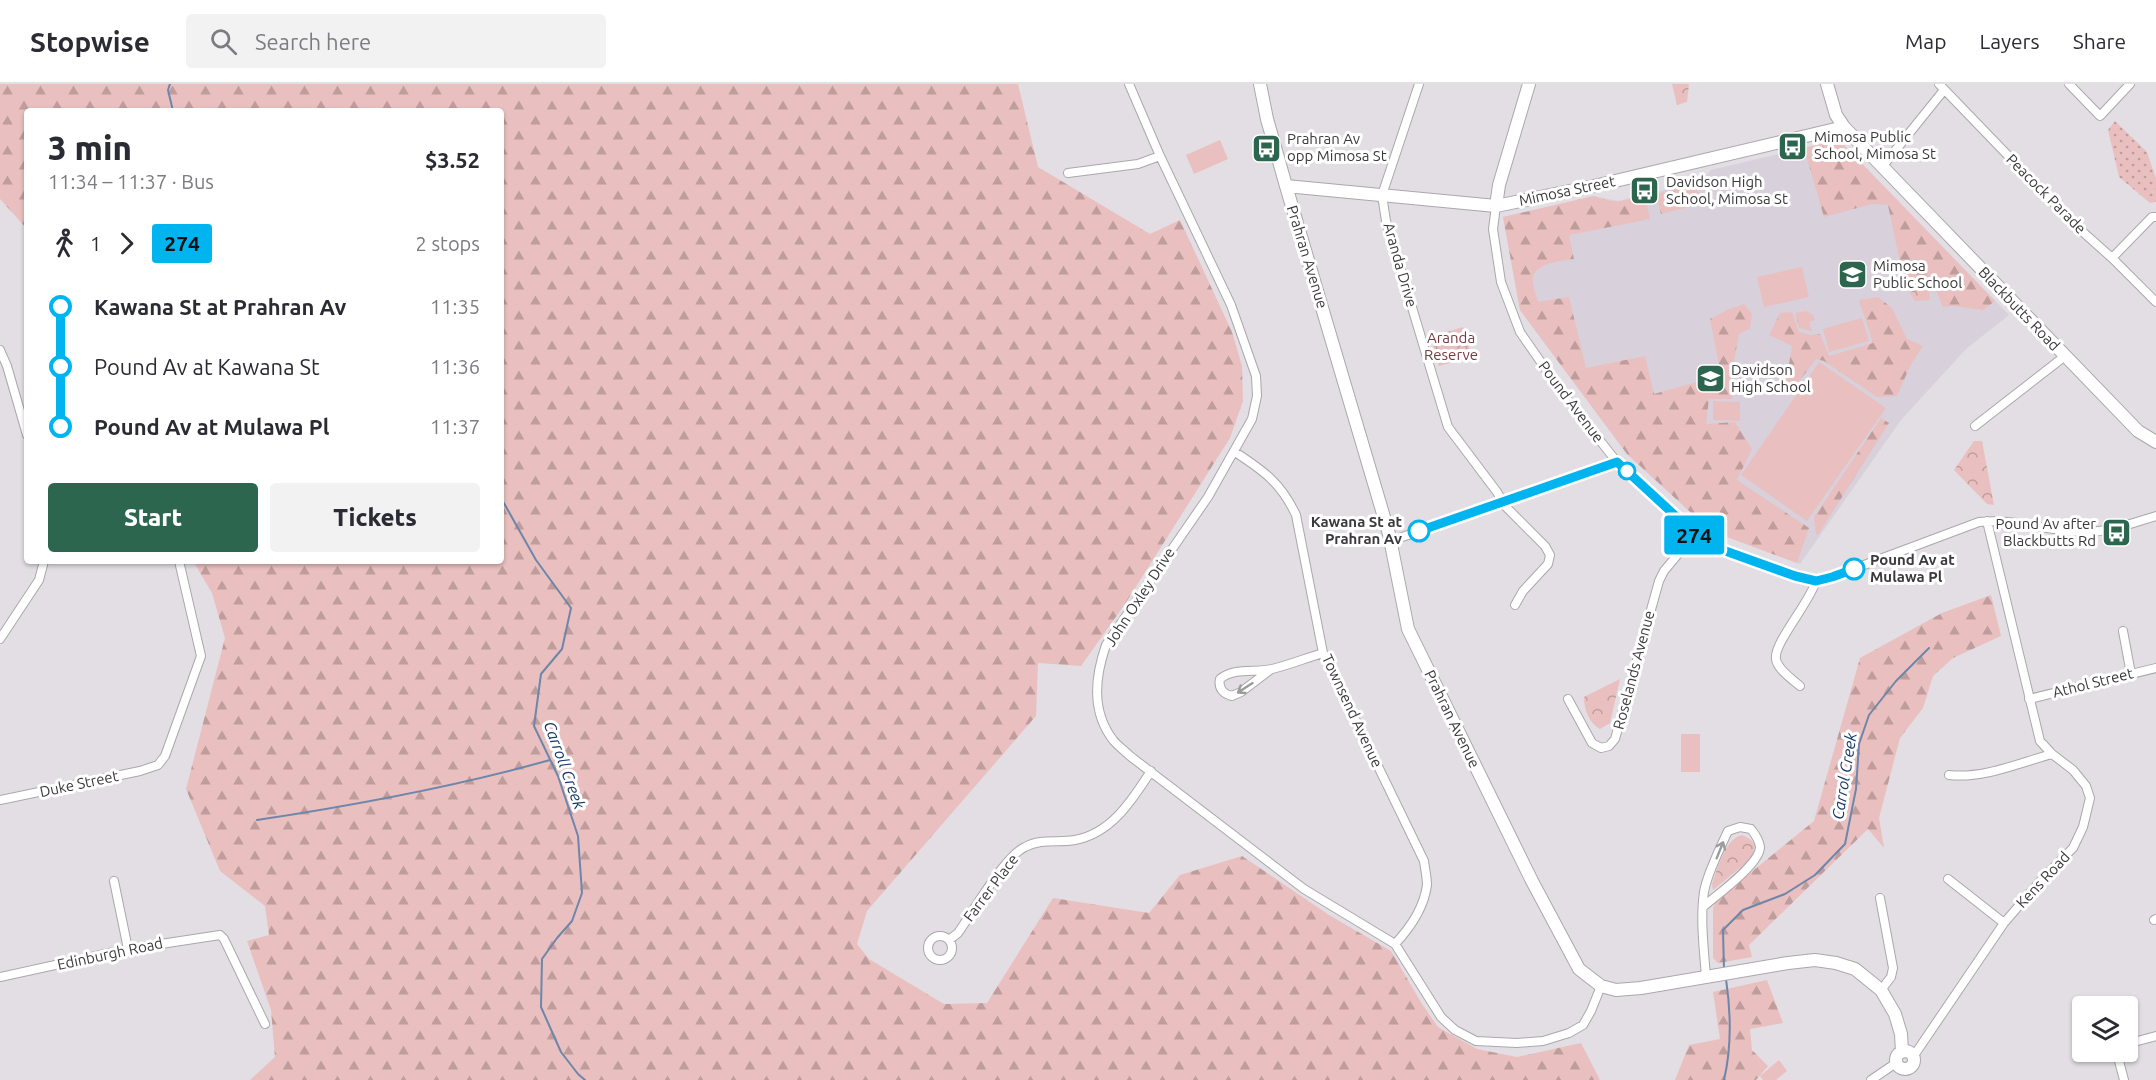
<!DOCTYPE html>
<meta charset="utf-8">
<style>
body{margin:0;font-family:Ubuntu,sans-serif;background:#f2f2f3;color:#2b2b33;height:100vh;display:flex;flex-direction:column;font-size:22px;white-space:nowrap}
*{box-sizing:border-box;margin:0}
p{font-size:20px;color:#7c7c81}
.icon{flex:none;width:33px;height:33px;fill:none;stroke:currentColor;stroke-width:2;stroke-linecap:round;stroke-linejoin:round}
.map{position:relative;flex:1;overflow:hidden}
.side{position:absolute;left:24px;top:24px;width:480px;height:456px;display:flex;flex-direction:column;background:#fff;border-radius:6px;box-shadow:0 2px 4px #0004}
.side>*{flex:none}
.badge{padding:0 12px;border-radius:4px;font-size:21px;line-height:39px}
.controls{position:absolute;left:2072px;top:912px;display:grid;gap:12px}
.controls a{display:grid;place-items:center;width:66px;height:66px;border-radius:6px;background:#fff;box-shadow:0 2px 4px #0004;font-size:30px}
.map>.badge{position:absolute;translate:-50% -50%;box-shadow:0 0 0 3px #fff}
.legs{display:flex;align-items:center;gap:9px;height:66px;padding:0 24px;font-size:20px}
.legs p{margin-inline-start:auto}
.summary{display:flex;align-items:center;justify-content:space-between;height:102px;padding:0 24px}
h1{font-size:33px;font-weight:800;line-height:45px}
.primary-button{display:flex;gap:12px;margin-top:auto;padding:12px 24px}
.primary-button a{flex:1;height:69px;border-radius:6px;background:#2d664f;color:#fff;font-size:24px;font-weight:800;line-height:69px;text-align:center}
.primary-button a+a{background:#f2f2f3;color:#2b2b33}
ul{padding:0 24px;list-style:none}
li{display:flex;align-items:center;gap:21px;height:60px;font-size:22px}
li i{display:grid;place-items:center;width:9px;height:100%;margin:0 8px;background:currentColor}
li i::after{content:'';width:15px;height:15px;margin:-8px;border:4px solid;border-radius:50%;background:#fff}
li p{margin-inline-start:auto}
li:first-child i{background:linear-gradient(#0000 50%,currentColor 0)}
li:last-child i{background:linear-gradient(currentColor 50%,#0000 0)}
header{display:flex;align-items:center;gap:36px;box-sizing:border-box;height:84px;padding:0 30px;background:#fff;border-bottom:2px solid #e1e1e2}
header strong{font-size:28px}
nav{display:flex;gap:33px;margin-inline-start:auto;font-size:21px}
.search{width:420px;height:54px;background:#f2f2f3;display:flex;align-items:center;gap:15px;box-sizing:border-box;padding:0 21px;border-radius:6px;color:#7c7c81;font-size:22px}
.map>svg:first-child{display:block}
</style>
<header>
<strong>Stopwise</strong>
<div class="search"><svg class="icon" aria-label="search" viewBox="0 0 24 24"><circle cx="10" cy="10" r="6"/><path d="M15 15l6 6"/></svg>Search here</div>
<nav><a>Map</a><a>Layers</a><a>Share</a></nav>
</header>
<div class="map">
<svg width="2156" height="996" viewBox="0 0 2156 996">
<defs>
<pattern id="grass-dots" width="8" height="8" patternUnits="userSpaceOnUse" patternTransform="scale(1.5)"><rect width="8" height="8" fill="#e9c0bf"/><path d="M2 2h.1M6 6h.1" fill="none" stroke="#be9d9c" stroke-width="1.8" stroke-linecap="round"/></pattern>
<pattern id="forest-firs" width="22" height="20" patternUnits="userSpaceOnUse" patternTransform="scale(1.5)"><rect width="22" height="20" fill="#e9c0bf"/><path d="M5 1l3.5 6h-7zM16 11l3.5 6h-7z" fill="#be9d9c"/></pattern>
<pattern id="park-crowns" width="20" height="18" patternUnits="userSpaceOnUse" patternTransform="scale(1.5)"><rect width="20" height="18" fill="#e9c0bf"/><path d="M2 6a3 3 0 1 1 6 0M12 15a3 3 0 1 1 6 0" fill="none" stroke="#be9d9c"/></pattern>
</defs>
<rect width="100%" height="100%" fill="#e2dee3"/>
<path fill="#d8d0db" d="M1839,56l170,175 -43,34 -65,71 -101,144 -89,-33 -84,-77 -107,-144 -17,-93 91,-21 24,5 83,-20 10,-11z"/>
<path fill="url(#grass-dots)" d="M2115,37l32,31 9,27v23l-6,1 -31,-26 -11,-47z"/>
<path fill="url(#forest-firs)" d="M0,0h1018l20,83 112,67 30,-14 52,112 10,34 1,35 -13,37 -105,166 -44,62 -43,-3 -2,53 -169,195 -10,33 12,15 75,45 43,-1 66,-105 96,15 31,-38 62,-19 87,59 62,36 31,53 16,23 39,22 40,8 64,-14 19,37h-1350l25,-23 -4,-47 -24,-69 22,-6 -4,-29 -45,-35 -34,-82 39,-151 -13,-45 -19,-32h308v-450h-474v118l-27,-30z
M1839,56l156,161 -12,9 -30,-4 -10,1 -11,-26 -25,2 -8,-25 -11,-53 -16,-1 -48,13 -20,-69z
M1696,100l5,20 -40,10 -5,-20z
M1645,111l5,24 -81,16 5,24c-11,1 -40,5 -41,19 -1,7 3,17 5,24l31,-5 17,71 59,-12 9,38 67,-19 -11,-56 19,-10 15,-5 8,10 -2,15 -11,5 -9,48 3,4 -1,13h-23l-3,25 29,-2 17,27 -15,31 72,48 -12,35 -86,-32 -84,-77 -107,-144 -17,-93 91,-21c21,9 30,5 51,-1z
M1878,213l14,11 15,31 16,7 -13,20 -13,30 -20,1 -53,-36 -8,-2 -25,33 -7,3 8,-49 -23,-11 11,-22 12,-1 7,20 12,3 9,-1 9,22 44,-13 -14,-43z
M1881,334l8,5 -71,112 -2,-1 -2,-17z
M1991,511l10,41 -48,22 -20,18 -10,32 -23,30 -21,80 5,30 -16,-19 -119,116 3,12 -34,6 -5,-5v-50l4,-8 97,-79 46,-163 82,-45z
M1767,896l16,43 -33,6 2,21 16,16 -12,14h-81l14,-35 31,-6 -7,-47z"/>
<path fill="url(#park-crowns)" d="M1672,0h17l-2,18 -10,3z
M1928,199l2,17 -15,1 -5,-7 4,-7z
M1806,227l7,4 2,5 -6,2 3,9 -13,-3 -4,-15z
M1463,243l9,30 -33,9 -8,-29z
M1974,357h8l12,64 -7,-1 -33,-34z
M1620,595l-10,44 -10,6c-11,-6 -16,-20 -16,-32z
M1742,751l8,4 5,6 -3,13 -39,32 -1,-6c6,-15 12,-45 30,-49z"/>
<path fill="#e9c0bf" d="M1220,56l8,19 -34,15 -8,-19z
M1802,183l7,30 -45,10 -7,-30z
M1862,234l7,23 -40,11 -6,-23z
M1819,278l67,46 -79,113 -66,-46z
M1713,317l27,1v19l-27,-1z
M1681,650h19v38h-19z
M1779,976l8,11 -11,9h-13l-3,-4z"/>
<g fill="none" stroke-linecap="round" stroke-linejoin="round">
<path stroke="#6d86a9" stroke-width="2" d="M170,0l-2,6 5,21
M501,414l35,62 35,48 -9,41 -21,25 -7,52 24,50 20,60 4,57 -10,28 -15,17 -15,21 -1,48 20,45 17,22 7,6
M257,736c99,-15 197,-33 293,-60
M1724,886l-1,-40 20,-20 42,-16 30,-19 30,-31 11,-55 3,-45 10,-29 27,-34 33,-33
M1724,996c8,-34 7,-67 2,-101"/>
<defs>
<path id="street" d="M1129,0l31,72 71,149 25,71 1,20 -5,23 -44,78 -102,148c-11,32 -15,66 7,95 5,6 12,11 17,16l174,133 91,55 46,73 14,13 21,11 41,2 26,-2 26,-8 14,-8 8,-14 10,-25
M1419,0l-37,111 4,26 62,206 49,65 8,14 40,40 5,9 -2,9 -25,27 -8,14
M1939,0l136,141 37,33 44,44
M2069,0l31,32 30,-32
M1882,83l62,-77
M1068,89l70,-9 22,-8
M1496,122l-3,23 8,53 19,50 43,62 54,68 89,82 96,34 14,3 16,-4 147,-55c35,-4 68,9 103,10 25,1 51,-9 74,-16
M2112,174l40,-41h4
M0,266l7,16 20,69
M1975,342l90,-70
M1235,368c29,19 46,31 61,63l27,138 101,208c1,8 3,17 3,24 -3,23 -17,43 -32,59
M1391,457l226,-79
M2123,547l8,43
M0,555l39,-59 5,-19
M1270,586l-29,22 -9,4c-9,-2 -14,-8 -12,-17 14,-12 35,-6 52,-10 17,-4 34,-11 51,-16
M1800,602c-7,-6 -23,-17 -24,-27 -3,-15 34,-57 40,-78
M1568,615l24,44 9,5 8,-2 6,-7 44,-158 5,-10 30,-36
M2029,615l127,-31
M1949,691c34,4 70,-12 103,-21
M0,716l140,-29 18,-6 7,-9 36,-100 -22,-95
M1948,795l56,44
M114,797l14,68
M1880,814l13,70 -2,9 -10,13
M1704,822c13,-11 56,-42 56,-59 -1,-7 -5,-13 -9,-18l-11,-2 -12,4c-8,17 -21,43 -24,61 -4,27 0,58 2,85
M2154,836l2,-1
M928 864a12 12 0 1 1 24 0a12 12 0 1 1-24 0Z
M949,856l9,-7c15,-21 46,-76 67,-86 16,-9 33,-4 50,-7 37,-7 57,-40 76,-69
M0,893l128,-28 92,-14 4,4 41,85
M2127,961l3,-2 26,-7
M2122,968l-3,9 5,19
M1913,973l91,-134 39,-45 30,-30 10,-21 7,-29 -4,-12 -13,-16 -21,-16 -12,-13 -53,-220
M1871,996l25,-17"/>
<path id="secondary" d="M1260,0l7,35 19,67 103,348 19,95 124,252 47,88 22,17 15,4 25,-2 147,-25 27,-3 21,3 19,6 26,21 14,24 6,20 1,18
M1827,0l9,31 8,12 294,304 18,11
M1286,102l210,20 98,-20 250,-59
M1496,122l3,-21 30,-101
M1896 976a9 9 0 1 1 18 0a9 9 0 1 1-18 0Z"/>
</defs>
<use href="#street" stroke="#aba8ac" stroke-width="10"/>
<use href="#secondary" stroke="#aba8ac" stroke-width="14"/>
<use href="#street" stroke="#fff" stroke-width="8"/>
<use href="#secondary" stroke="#fff" stroke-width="12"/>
</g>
<defs><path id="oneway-shaft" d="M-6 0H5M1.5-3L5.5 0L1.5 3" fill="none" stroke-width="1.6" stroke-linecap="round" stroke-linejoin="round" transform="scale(1.5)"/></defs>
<g stroke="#9c9c9d">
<use href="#oneway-shaft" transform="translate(1245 604) rotate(147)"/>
<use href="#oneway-shaft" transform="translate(1720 766) rotate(-68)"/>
</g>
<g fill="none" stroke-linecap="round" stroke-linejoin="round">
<defs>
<path id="line-1" d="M1419,447l198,-69 89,82 89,32 21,5 16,-4 22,-8"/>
</defs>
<use href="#line-1" stroke="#fff" stroke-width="14"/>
<use href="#line-1" stroke="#00b5ef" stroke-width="9"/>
</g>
<defs>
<symbol id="bus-square" viewBox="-11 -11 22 22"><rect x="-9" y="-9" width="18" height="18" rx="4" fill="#2d664f" stroke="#fff"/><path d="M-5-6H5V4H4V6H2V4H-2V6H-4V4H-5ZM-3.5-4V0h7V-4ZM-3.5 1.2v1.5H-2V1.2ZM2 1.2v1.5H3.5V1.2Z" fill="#fff"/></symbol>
<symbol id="school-square" viewBox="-11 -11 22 22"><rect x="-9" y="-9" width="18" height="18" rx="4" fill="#2d664f" stroke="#fff"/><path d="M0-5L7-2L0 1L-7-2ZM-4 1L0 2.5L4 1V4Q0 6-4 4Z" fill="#fff"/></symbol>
</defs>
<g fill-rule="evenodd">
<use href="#bus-square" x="1776" y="46" width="33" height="33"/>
<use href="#bus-square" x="1250" y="48" width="33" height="33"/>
<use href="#bus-square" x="1628" y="90" width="33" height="33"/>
<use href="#school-square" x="1836" y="174" width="33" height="33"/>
<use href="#school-square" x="1694" y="278" width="33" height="33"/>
<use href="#bus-square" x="2100" y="432" width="33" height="33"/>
</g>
<g fill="#fff" stroke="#00b5ef" stroke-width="3">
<circle cx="1627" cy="387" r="8"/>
<circle cx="1419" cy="447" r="10"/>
<circle cx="1854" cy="485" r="10"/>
</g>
<g text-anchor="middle" stroke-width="6" stroke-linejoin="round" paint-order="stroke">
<g font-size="15" fill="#3a393b" stroke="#fff" text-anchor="start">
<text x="1814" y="58">Mimosa Public<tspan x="1814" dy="17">School, Mimosa St</tspan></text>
<text x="1287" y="60">Prahran Av<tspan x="1287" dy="17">opp Mimosa St</tspan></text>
<text x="1666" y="103">Davidson High<tspan x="1666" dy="17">School, Mimosa St</tspan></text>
<text x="1873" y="187">Mimosa<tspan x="1873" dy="17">Public School</tspan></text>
<text x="1731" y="291">Davidson<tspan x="1731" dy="17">High School</tspan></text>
<text x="2096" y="445" text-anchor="end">Pound Av after<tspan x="2096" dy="17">Blackbutts Rd</tspan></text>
</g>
<g font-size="15" fill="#3a393b" stroke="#fff">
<text transform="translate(1567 107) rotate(-12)" y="5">Mimosa Street</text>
<text transform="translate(2046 110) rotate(45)" y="5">Peacock Parade</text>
<text transform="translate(1307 173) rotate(73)" y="5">Prahran Avenue</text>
<text transform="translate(1400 181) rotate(74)" y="5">Aranda Drive</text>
<text transform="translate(2019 225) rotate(46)" y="5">Blackbutts Road</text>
<text transform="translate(1571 318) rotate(53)" y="5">Pound Avenue</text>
<text transform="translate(1140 513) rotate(-57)" y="5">John Oxley Drive</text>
<text transform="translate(1634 586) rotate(-75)" y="5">Roselands Avenue</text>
<text transform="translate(2093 599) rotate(-14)" y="5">Athol Street</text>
<text transform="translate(1352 627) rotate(65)" y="5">Townsend Avenue</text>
<text transform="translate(1452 635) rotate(64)" y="5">Prahran Avenue</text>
<text transform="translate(79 700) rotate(-12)" y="5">Duke Street</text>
<text transform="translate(2043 796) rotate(-47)" y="5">Kens Road</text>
<text transform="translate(991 804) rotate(-53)" y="5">Farrer Place</text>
<text transform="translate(110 870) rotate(-12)" y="5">Edinburgh Road</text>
</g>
<g font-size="15" fill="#79383c" stroke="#fff">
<text x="1451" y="259">Aranda<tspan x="1451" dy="17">Reserve</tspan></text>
</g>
<g font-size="15" font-weight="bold" fill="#3a393b" stroke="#fff" text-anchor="end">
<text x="1402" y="443">Kawana St at<tspan x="1402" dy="17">Prahran Av</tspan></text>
<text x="1870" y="481" text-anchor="start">Pound Av at<tspan x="1870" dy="17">Mulawa Pl</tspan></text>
</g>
<g font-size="16" font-style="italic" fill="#133766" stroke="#fff">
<text transform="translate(565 681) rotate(70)" y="6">Carroll Creek</text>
<text transform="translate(1844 692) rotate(-81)" y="6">Carrol Creek</text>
</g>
</g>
</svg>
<div class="controls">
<a><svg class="icon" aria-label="layers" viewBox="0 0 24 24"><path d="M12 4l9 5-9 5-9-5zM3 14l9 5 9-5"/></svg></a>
</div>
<b class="badge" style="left:1694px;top:451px;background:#00b5ef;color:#111">274</b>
<section class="side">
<div class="summary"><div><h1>3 min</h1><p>11:34 – 11:37 · Bus</p></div><b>$3.52</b></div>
<div class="legs"><svg class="icon" aria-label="walk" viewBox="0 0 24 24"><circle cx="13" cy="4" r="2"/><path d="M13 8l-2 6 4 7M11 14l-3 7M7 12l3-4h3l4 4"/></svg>1<svg class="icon" aria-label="forward" viewBox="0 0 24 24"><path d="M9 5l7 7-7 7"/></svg><b class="badge" style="background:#00b5ef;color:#111">274</b><p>2 stops</p></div>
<ul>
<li><i style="color:#00b5ef"></i><b>Kawana St at Prahran Av</b><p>11:35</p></li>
<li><i style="color:#00b5ef"></i><span>Pound Av at Kawana St</span><p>11:36</p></li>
<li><i style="color:#00b5ef"></i><b>Pound Av at Mulawa Pl</b><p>11:37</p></li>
</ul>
<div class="primary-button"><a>Start</a><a>Tickets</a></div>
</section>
</div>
